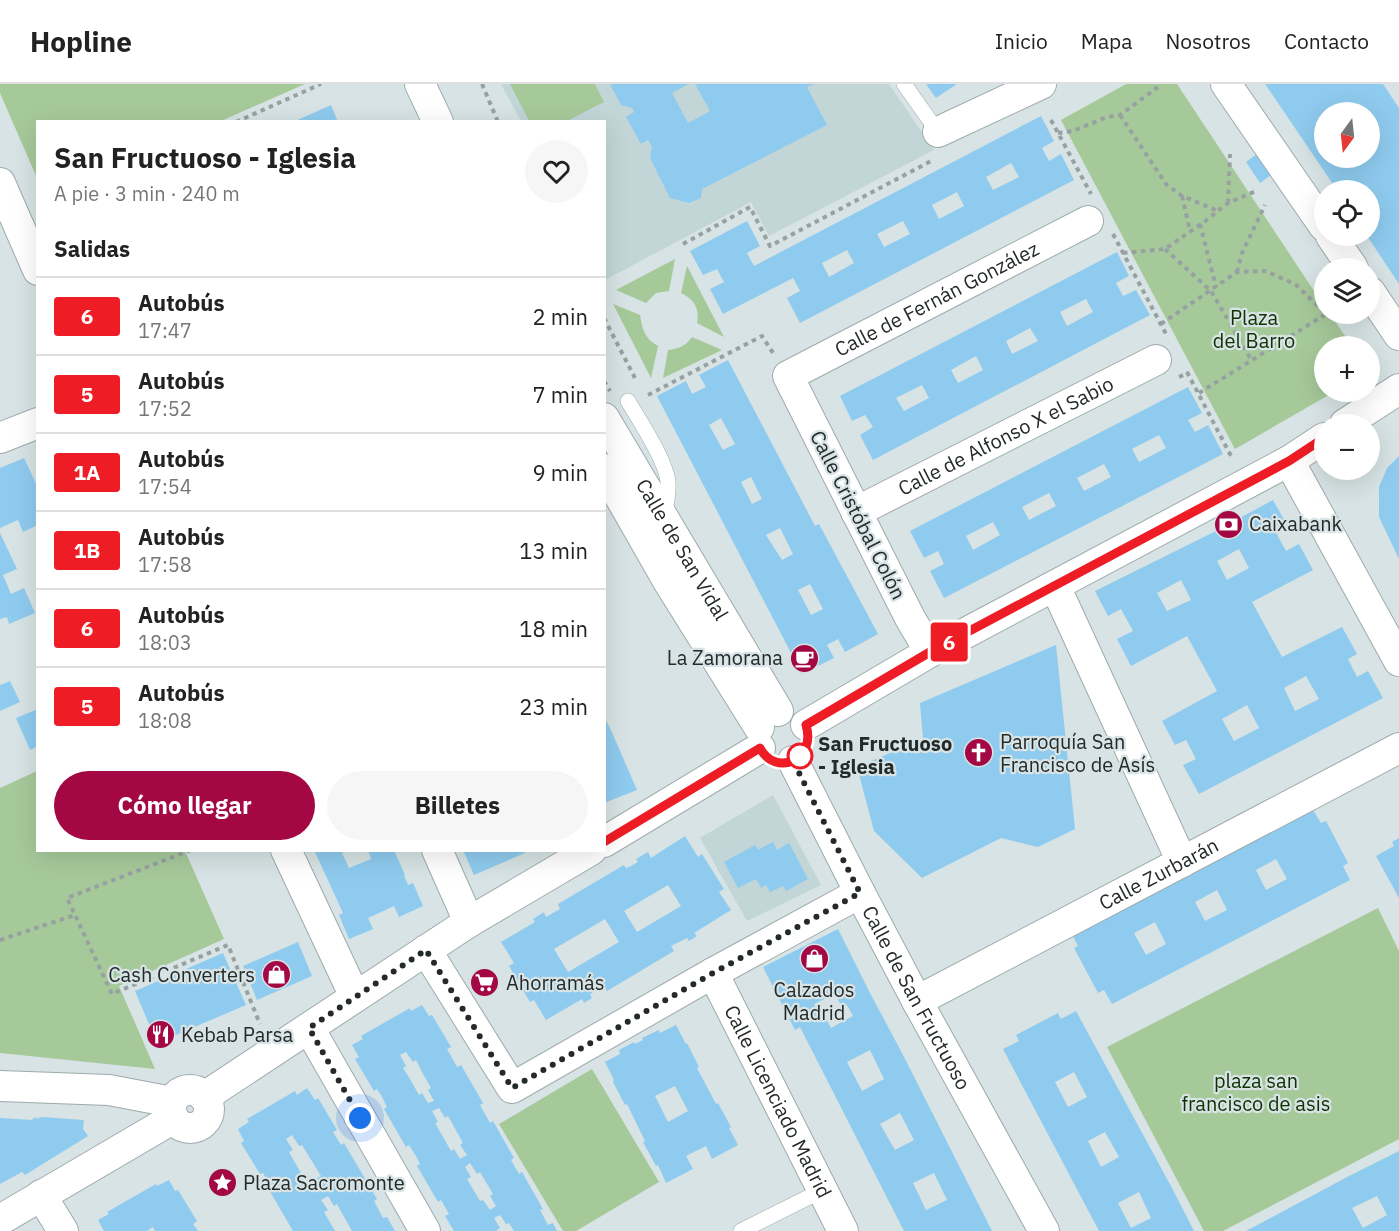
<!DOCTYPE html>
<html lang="es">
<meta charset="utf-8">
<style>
body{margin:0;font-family:"IBM Plex Sans",sans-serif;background:#f6f6f6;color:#222;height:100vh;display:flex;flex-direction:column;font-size:22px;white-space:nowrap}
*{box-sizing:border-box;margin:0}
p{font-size:20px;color:#767676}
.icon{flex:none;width:33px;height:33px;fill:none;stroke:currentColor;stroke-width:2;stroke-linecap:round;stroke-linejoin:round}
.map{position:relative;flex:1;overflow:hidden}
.drawer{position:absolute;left:36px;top:36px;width:570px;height:732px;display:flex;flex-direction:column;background:#fff;border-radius:0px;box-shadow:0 6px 24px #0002}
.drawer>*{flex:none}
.badge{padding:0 12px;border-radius:4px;font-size:21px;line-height:39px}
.needle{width:39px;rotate:195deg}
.controls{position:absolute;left:1314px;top:18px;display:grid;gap:12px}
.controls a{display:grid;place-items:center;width:66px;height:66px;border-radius:50%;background:#fff;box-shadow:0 6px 24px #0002;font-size:30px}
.you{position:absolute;width:30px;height:30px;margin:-15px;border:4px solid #fff;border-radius:50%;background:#1a73e8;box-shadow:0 0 0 9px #1a73e833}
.map>.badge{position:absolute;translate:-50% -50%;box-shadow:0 0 0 3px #fff}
h2{padding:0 18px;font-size:22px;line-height:54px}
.round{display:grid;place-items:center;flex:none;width:63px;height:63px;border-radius:32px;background:#f6f6f6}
.overview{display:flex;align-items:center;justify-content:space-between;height:102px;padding:0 18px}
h1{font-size:28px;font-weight:700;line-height:45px}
.button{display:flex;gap:12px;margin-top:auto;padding:12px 18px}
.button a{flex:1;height:69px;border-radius:36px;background:#a30844;color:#fff;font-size:24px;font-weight:700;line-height:69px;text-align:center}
.button a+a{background:#f6f6f6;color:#222}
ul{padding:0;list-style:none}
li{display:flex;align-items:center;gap:18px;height:78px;padding:0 18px;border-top:2px solid #e0e0e0}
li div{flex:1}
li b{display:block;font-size:22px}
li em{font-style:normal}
li .badge{min-width:66px;font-weight:700;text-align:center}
header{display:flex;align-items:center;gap:36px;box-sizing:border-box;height:84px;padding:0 30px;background:#fff;border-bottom:2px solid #e0e0e0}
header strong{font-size:28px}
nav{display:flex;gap:33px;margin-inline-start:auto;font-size:21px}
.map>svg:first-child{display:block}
</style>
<header>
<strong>Hopline</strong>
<nav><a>Inicio</a><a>Mapa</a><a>Nosotros</a><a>Contacto</a></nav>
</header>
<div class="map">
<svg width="1399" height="1147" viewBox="0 0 1399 1147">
<rect width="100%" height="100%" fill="#d7e3e4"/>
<path fill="#c2d6d8" d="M501,0h388l45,66 -165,86 -18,-34 -146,78 -1,-158 -83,-1z
M773,711l48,90 -74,36 -47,-83z"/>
<path fill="#a6c99a" d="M0,0h305l-84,37 -183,1 -1,56 -37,-85z
M510,0h85l9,18 -37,19h-38z
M1126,0h51l147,222v8h6l22,32h-28v46h10l-99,57 -174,-329z
M675,175l-6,32 -13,2 -10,10 -30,-13z
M687,182l37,71 -27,-14c3,-14 -3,-24 -16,-30z
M613,220l27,11c2,14 5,24 18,31l-7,32z
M692,253l30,13 -59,28 5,-28c10,-1 18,-4 24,-13z
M37,687l1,79 147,1 39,88 -105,47 36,83 -155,-16v-265z
M1378,824l21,43v188l-176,92h-19l-97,-184z
M592,985l67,113 -83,49h-13l-64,-107z"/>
<path fill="#8fcbef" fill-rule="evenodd" d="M610,0h79l-17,9 16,30 22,-12 -15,-27h119l-7,3 20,38 -125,64 -1,9 -12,5 -19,-5 -20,-40 2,-11 -4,-7 -7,4 -15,-27 8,-5 -2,-4 -11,-3z
M926,0h31l-21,14z
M1265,0h118l16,24v176l-32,-48h3v-46h-33zM1324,28h46v46h-46z
M331,21l7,17h-45z
M1041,32l13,25 -12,7 7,13 12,-7 13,26 -274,143 -13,-25 13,-7 -7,-13 -70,36 -13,-25 14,-7 -7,-13 -14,6 -13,-24 57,-30 13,25 -13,7 7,13zM1011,79l8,14 -26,13 -7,-13zM957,108l7,14 -25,13 -7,-14zM903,137l7,13 -26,13 -7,-13zM847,166l7,13 -25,14 -7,-14z
M1258,69l13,22 -11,8 -14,-21z
M1117,168l12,24 -13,7 7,13 13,-6 14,25 -277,145 -13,-25 13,-8 -8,-12 -13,6 -12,-25zM1086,215l7,13 -26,14 -7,-14zM1030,244l8,13 -26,13 -6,-13zM976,272l7,14 -25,13 -7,-13zM922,301l7,13 -25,13 -8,-13z
M728,276l87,166 4,-2 59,110 -33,18 -7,-13 -11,6 7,13 -32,16 -145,-278 29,-15 6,13 14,-7 -7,-12zM721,334l14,26 -12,6 -14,-25zM751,393l11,22 -10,5 -11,-22zM780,444l13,26 -11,6 -16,-25zM810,500l13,25 -12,6 -13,-25z
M1188,303l14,26 -14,7 7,12 13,-7 15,29 -279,144 -14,-27 14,-7 -6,-13 -14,7 -14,-27zM1159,351l7,13 -27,14 -7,-13zM1104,380l7,13 -27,14 -7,-13zM1049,409l7,13 -27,14 -7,-13zM993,438l7,13 -27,15 -7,-14z
M1399,372v103l-20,-42v-30l8,-19z
M24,374l14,30v37l-15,7 -5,-12 -18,8v-60z
M1273,416l14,25 -12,6 11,20 13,-7 14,26 -61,32 30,55 60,-30 15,27 -9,5 9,18 11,-6 15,27 -184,96 -16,-29 13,-6 -10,-19 -11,5 -13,-24 55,-30 -30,-55 -56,30 -14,-27 16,-8 -12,-22 -13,7 -13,-25 119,-59zM1239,465l10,19 -22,12 -10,-19zM1181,496l10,20 -24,11 -10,-18zM1306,592l13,23 -24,12 -11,-23zM1247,621l12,23 -25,13 -12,-22z
M0,449l17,36 -14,6 8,19 13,-6 11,25 -26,11 -2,-7 -7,2z
M1056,561l19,184 -37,18 -37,-9 -79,40 -48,-47 -17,-64 66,-28 -3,-36z
M10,597l10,21 -20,9v-26z
M38,625v37l-8,4 -14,-32z
M604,633l6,11 27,62 -33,13z
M1312,724l9,15 5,-2 22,42 -5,3 7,14 -238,124 -8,-14 -6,3 -24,-45 4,-2 -7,-14zM1276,775l11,20 -21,11 -10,-20zM1217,806l10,20 -22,11 -10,-19zM1155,838l11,22 -20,11 -12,-22z
M685,752l13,21 4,-3 22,35 -5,3 12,18 -37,23 3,3 -8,5 -2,-3 -16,8 3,5 -67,40 -3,-5 -14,8 2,4 -8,5 -2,-4 -36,21 -12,-20 -4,2 -21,-36 5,-3 -13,-21 34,-20 -2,-3 11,-7 2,5 14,-8 -2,-5 66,-39 2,3 5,-2 7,-4 -2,-3 12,-7 3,6zM668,801l13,21 -44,26 -13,-21zM605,835l14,23 -51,30 -14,-23z
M1399,754v60l-23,-42 18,-10 -2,-4z
M773,758l4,8 12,-7 19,36 -22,12 -3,-5 -13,6 -4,-7 -5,3 -5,-9 -18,9 -14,-26 31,-17 3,5z
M314,766h35l-7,3 7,15 22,-9 -3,-9h26l11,25h-1l4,10 5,-2 10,23 -24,11 -5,-11 -26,12 5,11 -24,10 -10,-24 4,-2z
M463,766h61l1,3 -51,22z
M838,845l32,64 32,60 90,178h-88l-104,-204 -5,3 -32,-63zM835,910l7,13 5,-2 6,11 -22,12 -7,-13 -3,2 -7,-13zM870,966l14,29 -22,12 -15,-29zM900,1029l14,27 -19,10 -15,-26zM934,1089l13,27 -21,10 -13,-27z
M298,858l14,34 -55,24 -14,-34z
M223,869l23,52 -89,38 -22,-52z
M422,921l7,11 3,-1 19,32 -4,2 4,7 6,11 4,-2 22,38 -3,2 10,18 3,-2 21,37 -3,2 8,14 3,-2 21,37 -3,1 8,15 5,-2 4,8h-43l-5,-8 -3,1 -6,-9 -6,3 6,10 -3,2v1h-43l-9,-15 4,-2 -8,-14 -3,2 -21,-36 3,-2 -4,-8 -7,-11 -3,2 -22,-38 3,-2 -6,-12 -4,-6 -3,2 -19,-32 4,-2 -7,-12 11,-6 -2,-3 49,-28 1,3zM406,968l7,10 3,-2 6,12 9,16 -3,2 6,11 -6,2 -6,-10 -3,2 -9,-16 -7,-11 3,-2 -6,-11zM439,1024l6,10 3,-2 15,27 -3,2 7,10 -7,4 -6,-10 -3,2 -16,-28 3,-1 -6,-11zM470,1079l7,11 3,-2 13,22 -3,2 6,10 -6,4 -7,-10 -3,1 -13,-22 4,-2 -6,-10z
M1076,927l96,177 22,43h-95l-96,-182 16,-8 -3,-6 42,-22 3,6zM1074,988l13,25 -19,10 -13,-25zM1105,1048l14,25 -18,10 -13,-26zM1139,1108l12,26 -20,10 -13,-25z
M676,941l10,19 1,-1 12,24 -2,1 19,36 2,-1 13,24 -2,1 9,17 -26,14 -6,-13 -20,10 7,13 -27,14 -8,-18 -2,1 -13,-24 2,-1 -18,-37 -2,1 -12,-23 1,-2 -9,-18 15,-8 -1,-4 15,-8 1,2 8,-4 -1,-2 17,-8 1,3zM675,1002l13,25 -20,11 -13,-26z
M307,1004l8,12 3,-2 19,32 -4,2 8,13 3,-2 33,56 -3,2 9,17 4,-1 8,14h-43l-15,-27 -3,2 -6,-10 -7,4 7,10 -4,2 11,19h-42l-25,-43 3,-2 -8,-13 -3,1 -19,-31 3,-2 -6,-12 11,-7 -2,-3 48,-28 2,4zM292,1051l7,11 3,-1 19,31 -4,2 6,10 -6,4 -6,-10 -4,2 -18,-32 4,-2 -7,-11z
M36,1033l1,2 4,-2 43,3 -1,9 5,7 -63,39 -3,-3 -22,12v-66l33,2 -1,-1z
M1399,1067v80h-153l105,-56zM1377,1112l10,19 -24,13 -11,-20z
M169,1096l6,11 3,-1 19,31 -4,3 5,7h-43l-2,-4 -6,4h-43l-6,-11 11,-6 -2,-2 49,-28 1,2z"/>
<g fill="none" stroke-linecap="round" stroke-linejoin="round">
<defs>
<path id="lane" d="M904,0l34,48
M628,317c11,19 39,61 40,82 1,11 -2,22 -4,33
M741,1147l82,-41"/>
<g id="street">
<path d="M420,0l18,38"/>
<path d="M1226,0l98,142"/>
<path d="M938,48l103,-48"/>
<path d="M0,99l38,87"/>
<path d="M1331,152l22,32"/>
<path d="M1370,208l29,43"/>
<path id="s1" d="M604,334l174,293"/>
<path d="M1345,340l54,-35"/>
<path d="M0,354l38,-15"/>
<path d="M1289,377l110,200"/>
<path d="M604,385l64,112 91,146"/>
<path id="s2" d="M856,428l300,-152"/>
<path d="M1055,502l127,276"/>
<path id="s3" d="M930,568l-20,-34 -122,-242 300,-155"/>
<path d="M806,641l124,-73 359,-191 35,-23"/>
<path id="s4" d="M793,677l67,132 57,108 127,230"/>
<path d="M604,758l156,-94"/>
<path d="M286,766l69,147"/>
<path d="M437,766l32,72"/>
<path d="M426,866l86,138 201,-115 147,-80"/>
<path id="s5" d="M713,889l130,258"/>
<path id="s6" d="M917,917l482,-253"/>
<path d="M309,944l116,203"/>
<path d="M0,1002l109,4 63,12"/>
<circle cx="190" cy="1025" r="19"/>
<path d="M204,1013l265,-175 122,-72"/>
<path d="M41,1111l22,36"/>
<path d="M0,1136l174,-102"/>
</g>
</defs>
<use href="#lane" stroke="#9eaaab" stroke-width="16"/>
<use href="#street" stroke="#9eaaab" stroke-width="32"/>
<path stroke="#97a1a1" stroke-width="4" stroke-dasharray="4.5 4.5" stroke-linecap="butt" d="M482,0l16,38
M1120,31l46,69 16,12 36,15
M1051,36l40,74
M236,38l85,-38
M1058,49l15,-2 34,-14 13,-2 38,-28
M1182,112l8,35
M1228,119l2,-49
M1200,140l16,63
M1113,150l53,100
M683,160l67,-37 20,39 163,-86
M1165,165l46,42 41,70
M1123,169l42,-4 39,-27 24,-19 28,-12
M1237,188l5,-19 23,-48
M604,234l33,64
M1161,240l76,-52 28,-1 30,13 29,28
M1187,288l44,84
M1179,293l9,-4
M604,297l6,10
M1199,309l127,-79
M648,311l114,-59 11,17
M191,766l-124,48 45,96 116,-49 32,79
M0,856l75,-25"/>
<use href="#lane" stroke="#fff" stroke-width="15"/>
<use href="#street" stroke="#fff" stroke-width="30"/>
</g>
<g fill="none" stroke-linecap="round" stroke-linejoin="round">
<defs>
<path id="line" d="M604,758l156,-94c15,29 57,13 46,-23l124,-73 359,-191 35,-23"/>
</defs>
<use href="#line" stroke="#fff" stroke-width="14"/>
<use href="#line" stroke="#ee1c25" stroke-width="9"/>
<path stroke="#242929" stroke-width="6" stroke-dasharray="0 10.8" d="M360,1034l-51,-90 117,-78 86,138 201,-115 147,-80 -67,-132 7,-5"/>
</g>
<defs>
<symbol id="bank-disc" viewBox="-11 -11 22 22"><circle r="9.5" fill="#a30844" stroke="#d7e3e4"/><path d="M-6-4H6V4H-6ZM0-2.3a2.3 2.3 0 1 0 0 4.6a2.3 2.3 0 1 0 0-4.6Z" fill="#fff"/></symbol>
<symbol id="cafe-disc" viewBox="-11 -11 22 22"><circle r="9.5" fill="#a30844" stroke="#d7e3e4"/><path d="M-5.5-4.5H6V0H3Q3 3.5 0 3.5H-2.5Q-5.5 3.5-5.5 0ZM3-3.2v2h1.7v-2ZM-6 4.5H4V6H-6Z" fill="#fff"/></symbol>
<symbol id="church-disc" viewBox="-11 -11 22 22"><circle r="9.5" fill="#a30844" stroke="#d7e3e4"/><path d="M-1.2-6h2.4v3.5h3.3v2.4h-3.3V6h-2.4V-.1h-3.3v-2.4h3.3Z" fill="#fff"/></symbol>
<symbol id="shop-disc" viewBox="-11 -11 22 22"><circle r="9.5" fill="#a30844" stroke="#d7e3e4"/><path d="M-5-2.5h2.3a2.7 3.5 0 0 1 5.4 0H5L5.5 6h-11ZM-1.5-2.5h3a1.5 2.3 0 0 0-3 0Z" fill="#fff"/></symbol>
<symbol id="supermarket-disc" viewBox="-11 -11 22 22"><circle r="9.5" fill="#a30844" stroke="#d7e3e4"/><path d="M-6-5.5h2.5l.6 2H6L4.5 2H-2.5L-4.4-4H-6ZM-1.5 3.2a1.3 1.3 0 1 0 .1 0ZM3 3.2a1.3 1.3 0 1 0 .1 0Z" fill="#fff"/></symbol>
<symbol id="restaurant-disc" viewBox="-11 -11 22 22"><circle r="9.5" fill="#a30844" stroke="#d7e3e4"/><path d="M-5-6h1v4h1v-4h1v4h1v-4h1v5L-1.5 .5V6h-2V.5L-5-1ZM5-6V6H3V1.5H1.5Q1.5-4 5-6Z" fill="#fff"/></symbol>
<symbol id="sight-disc" viewBox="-11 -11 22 22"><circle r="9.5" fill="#a30844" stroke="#d7e3e4"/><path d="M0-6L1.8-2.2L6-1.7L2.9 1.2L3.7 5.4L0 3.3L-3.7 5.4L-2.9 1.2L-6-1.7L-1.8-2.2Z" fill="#fff"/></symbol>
</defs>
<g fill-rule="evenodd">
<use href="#bank-disc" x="1212" y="424" width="33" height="33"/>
<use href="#cafe-disc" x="788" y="558" width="33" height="33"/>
<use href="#church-disc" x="962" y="652" width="33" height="33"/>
<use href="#shop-disc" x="798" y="858" width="33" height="33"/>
<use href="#shop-disc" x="260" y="874" width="33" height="33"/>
<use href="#supermarket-disc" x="468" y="882" width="33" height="33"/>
<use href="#restaurant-disc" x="144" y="934" width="33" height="33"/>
<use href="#sight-disc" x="206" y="1082" width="33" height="33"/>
</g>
<circle fill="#fff" stroke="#ee1c25" stroke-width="3" cx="800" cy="672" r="12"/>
<g text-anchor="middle" stroke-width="4.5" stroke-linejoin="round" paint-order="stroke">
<g font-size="20" fill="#242929" stroke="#d7e3e4">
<text dy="7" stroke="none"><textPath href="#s3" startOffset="478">Calle de Fernán González</textPath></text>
<text dy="7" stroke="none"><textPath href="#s2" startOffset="168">Calle de Alfonso X el Sabio</textPath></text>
<text transform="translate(858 431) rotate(63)" y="7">Calle Cristóbal Colón</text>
<text dy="7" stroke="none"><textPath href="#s1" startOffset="153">Calle de San Vidal</textPath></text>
<text dy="7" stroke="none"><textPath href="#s6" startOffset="273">Calle Zurbarán</textPath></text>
<text dy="7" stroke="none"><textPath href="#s4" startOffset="267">Calle de San Fructuoso</textPath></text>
<text dy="7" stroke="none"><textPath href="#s5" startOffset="144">Calle Licenciado Madrid</textPath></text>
</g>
<g font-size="20" fill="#0f3200" stroke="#d7e3e4">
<text x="1254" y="241">Plaza<tspan x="1254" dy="23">del Barro</tspan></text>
<text x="1256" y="1004">plaza san<tspan x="1256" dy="23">francisco de asis</tspan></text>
</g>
<g font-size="20" fill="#242929" stroke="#d7e3e4" text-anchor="start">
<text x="1249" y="447">Caixabank</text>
<text x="783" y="581" text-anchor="end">La Zamorana</text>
<text x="1000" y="665">Parroquía San<tspan x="1000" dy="23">Francisco de Asís</tspan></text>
<text x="255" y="898" text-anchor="end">Cash Converters</text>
<text x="506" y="906">Ahorramás</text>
<text x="814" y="913" text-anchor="middle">Calzados<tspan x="814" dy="23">Madrid</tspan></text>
<text x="181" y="958">Kebab Parsa</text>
<text x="243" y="1106">Plaza Sacromonte</text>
</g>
<g font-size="20" font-weight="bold" fill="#242929" stroke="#d7e3e4" text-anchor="start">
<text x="818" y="667">San Fructuoso<tspan x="818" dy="23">- Iglesia</tspan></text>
</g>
</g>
</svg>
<div class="controls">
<a><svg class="needle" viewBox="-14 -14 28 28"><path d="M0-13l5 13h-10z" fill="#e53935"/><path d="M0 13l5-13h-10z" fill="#767676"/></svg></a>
<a><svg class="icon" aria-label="locate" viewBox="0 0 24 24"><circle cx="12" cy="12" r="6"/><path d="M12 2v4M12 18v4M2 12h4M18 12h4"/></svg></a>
<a><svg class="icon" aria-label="layers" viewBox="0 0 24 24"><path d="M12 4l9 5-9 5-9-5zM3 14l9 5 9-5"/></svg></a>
<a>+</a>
<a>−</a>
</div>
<div class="you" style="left:360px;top:1034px"></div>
<b class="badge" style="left:949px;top:558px;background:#ee1c25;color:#fff">6</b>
<section class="drawer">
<div class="overview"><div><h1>San Fructuoso - Iglesia</h1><p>A pie · 3 min · 240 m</p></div><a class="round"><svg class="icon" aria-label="heart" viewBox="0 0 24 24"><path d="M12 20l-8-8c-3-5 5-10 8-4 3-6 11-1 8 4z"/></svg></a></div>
<h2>Salidas</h2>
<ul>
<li><span class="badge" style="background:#ee1c25;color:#fff">6</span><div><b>Autobús</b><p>17:47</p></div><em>2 min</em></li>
<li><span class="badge" style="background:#ee1c25;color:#fff">5</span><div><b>Autobús</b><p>17:52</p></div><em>7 min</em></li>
<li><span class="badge" style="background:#ee1c25;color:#fff">1A</span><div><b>Autobús</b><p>17:54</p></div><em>9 min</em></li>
<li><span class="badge" style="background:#ee1c25;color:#fff">1B</span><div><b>Autobús</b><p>17:58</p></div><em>13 min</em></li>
<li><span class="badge" style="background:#ee1c25;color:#fff">6</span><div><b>Autobús</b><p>18:03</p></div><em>18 min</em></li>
<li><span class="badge" style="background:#ee1c25;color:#fff">5</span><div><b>Autobús</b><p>18:08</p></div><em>23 min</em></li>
</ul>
<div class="button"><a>Cómo llegar</a><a>Billetes</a></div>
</section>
</div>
